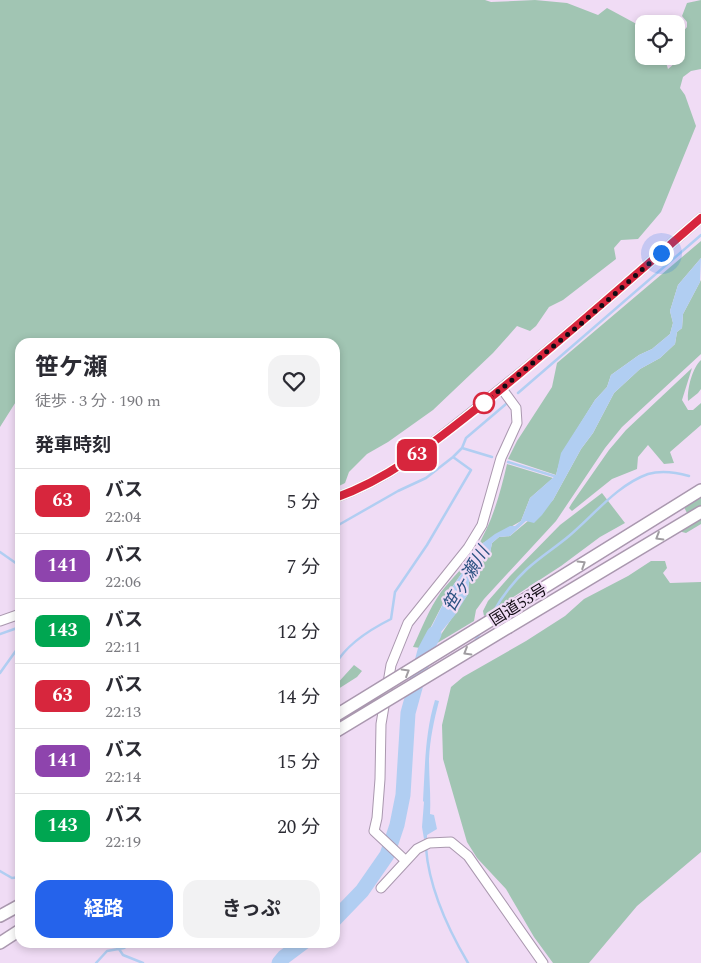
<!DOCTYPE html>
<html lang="ja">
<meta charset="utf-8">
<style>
body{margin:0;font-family:Spectral,"Noto Sans JP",serif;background:#f2f2f3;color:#2b2b33;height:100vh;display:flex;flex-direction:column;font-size:19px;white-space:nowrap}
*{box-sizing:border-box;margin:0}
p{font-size:16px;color:#7c7c81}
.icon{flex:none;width:28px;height:28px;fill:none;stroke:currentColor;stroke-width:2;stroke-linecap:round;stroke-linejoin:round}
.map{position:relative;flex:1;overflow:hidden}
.drawer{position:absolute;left:15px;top:338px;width:325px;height:610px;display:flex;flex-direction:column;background:#fff;border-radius:15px;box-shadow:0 2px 8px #0003}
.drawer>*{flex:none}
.badge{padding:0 10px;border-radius:8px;font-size:18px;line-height:32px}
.controls{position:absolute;left:635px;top:15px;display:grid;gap:10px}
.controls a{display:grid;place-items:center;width:50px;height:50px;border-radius:10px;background:#fff;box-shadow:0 2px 8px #0003;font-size:25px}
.you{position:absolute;width:25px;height:25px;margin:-12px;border:4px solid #fff;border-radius:50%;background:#1a73e8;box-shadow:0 0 0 8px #1a73e833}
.map>.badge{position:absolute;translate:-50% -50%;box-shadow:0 0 0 2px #fff}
h2{padding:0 20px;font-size:19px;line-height:45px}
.round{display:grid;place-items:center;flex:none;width:52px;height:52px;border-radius:15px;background:#f2f2f3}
.summary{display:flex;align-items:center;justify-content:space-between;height:85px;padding:0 20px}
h1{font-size:24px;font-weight:700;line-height:38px}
.action{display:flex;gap:10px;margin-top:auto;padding:10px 20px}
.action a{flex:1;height:58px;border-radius:15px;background:#2563eb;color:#fff;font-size:20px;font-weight:700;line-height:58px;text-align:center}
.action a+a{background:#f2f2f3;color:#2b2b33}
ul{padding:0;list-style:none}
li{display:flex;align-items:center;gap:15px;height:65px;padding:0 20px;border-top:1px solid #e1e1e2}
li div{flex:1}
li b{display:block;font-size:19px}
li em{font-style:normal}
li .badge{min-width:55px;font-weight:700;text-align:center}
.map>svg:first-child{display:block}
</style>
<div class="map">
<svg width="701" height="963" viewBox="0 0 701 963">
<rect width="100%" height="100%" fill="#f0dcf5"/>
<path fill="#a1c5b3" d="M0,0h485l6,2 44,-2 32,3 31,12 9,-7 37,20v28h20l4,13c14,-12 17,-17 13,-35l6,-7v-5l-5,-6 5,-13 14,-3v69l-10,2 -8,6 -3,11 5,7 11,31 -35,86 -23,27 -17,1 -7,8 2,11 -53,41 -14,7 -13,19 -6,5 -13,-5 -24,27 -60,57 -45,32 -21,12 -18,18 -4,11 -10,5v-146h-315v58h-3l-17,27z
M701,241v17l-23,27 -8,26 3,12 -3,11 -18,15 -13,6 -28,20 -4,12 -12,13 -33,53 -6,22 -48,-16 9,-18 35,-54 5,-24z
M701,280v74l-79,73 -17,21 -49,73 -72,78 -8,11 -2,11 -40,24 34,-51 1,-12 9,-15 12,-14 2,-10 7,-6 11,-1 43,-36 28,-51 12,-16 21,-40 26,-24 20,-11 15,-14 2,-12 5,-4 1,-14z
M701,360v29l-3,4 -10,8c-1,-11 4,-33 13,-41z
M692,368l-10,32 6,10h5l8,-7v22l-31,27 4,11 -10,1 -16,-19 -10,12 -1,12 -25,10 -40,32 -3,-3 3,-5 37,-53 17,-20z
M507,464l46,14 -23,20 -9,23 -38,22 -33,47 -30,58 -7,-1c9,-19 16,-38 28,-55 11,-14 25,-27 34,-42 17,-26 25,-56 32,-86z
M602,493l23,30 -25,14 -39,29 -77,50 -1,-5 5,-10 22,-25 50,-51z
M701,497v10l-13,8 -4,-8z
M701,518v6l-15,9 -4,-1 -2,-2z
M651,561h14l2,7 -4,5 7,10 31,-1v270l-64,54 -48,57h-36l-19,-26 -28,-48 -29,-31 -10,-16 -24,-83 -1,-34 9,-38 12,-10 63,-36 39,-25 19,-17 44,-23z
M354,665l8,6 -5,6 -22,14v-5z"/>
<path fill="#b1cef2" d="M701,258l-1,24 -17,32 -1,14 -5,4 -2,12 -15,14 -20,11 -26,24 -21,40 -12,16 -28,51 -11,15 -8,8 -8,-2 -16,15 -11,1 -7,6 -2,10 -12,14 -9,15 -1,12 -13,21 -14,17 -7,13 -17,11 33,-66 33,-47 12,-9 15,-8h5l6,-5 9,-23 26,-23 5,-22 34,-53 12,-13 4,-12 28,-20 13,-6 18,-15 3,-11 -3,-12 8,-26z
M435,700l4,1c-5,19 -9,38 -10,58 0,19 2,37 1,55l4,1 3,14 -10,6v3l-3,1 -2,-12 2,-25 -1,-1c2,-34 2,-68 12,-101z"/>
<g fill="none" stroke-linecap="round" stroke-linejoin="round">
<path stroke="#b1cef2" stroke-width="2.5" d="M518,393l183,-158
M462,448l30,9
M508,462l49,15
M335,527l63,-36 28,-13 27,-21 9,-9 4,-10 40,-34
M0,552l20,14
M492,614c9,-16 22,-33 35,-45 13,-12 29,-22 42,-33 25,-21 48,-51 79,-62 14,-4 27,-2 41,2
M0,634l20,-7
M474,643l6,-10
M335,665c11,-20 36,-36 56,-46l4,-27 32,-47 44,-75 -18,-13
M0,673l20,-28
M426,848c3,40 22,81 42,115
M0,871l12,7 8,-1
M111,942l8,7 4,6 20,8
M96,963l11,-12 17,-3 10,-6"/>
<path stroke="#b1cef2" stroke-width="15" d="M335,919l27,-28 25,-36 10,-30 6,-30 5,-82 17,-62 9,-17
M279,963l5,-6 20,-15"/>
<defs>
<path id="tertiary" d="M335,498c57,-20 103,-59 149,-96 75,-59 145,-122 217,-184
M0,621l20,-7
M406,861l-32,-30 3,-13 3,-39 1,-55 10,-59 17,-42 60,-75 14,-23 19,-67 16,-35 -1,-15 -14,-19
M381,888l36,-39 12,-6 22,-1 17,14 75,107"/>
<path id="trunk" d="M540,590l161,-100
M509,627l192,-115
M0,916l20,-11
M0,943l20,-13"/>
</defs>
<use href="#tertiary" stroke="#aa98af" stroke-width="11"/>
<use href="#trunk" stroke="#aa98af" stroke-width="14"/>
<use href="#tertiary" stroke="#fff" stroke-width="9"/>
<use href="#trunk" stroke="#fff" stroke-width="11"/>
<defs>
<path id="trunk-bridge" d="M335,716l205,-126
M335,732l174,-105"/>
</defs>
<use href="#trunk-bridge" stroke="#aa98af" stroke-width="14" stroke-linecap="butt"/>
<use href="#trunk-bridge" stroke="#fff" stroke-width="11"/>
</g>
<defs><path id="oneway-chevron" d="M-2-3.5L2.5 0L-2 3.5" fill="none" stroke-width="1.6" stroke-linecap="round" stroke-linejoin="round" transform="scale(1.25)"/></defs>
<g stroke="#a09da1">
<use href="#oneway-chevron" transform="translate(659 537) rotate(149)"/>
<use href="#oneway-chevron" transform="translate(582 564) rotate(-32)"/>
<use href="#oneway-chevron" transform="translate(467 652) rotate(149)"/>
<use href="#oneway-chevron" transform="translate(406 672) rotate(-31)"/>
</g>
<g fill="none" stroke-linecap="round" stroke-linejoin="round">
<defs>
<path id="line" d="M335,498c57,-20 103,-59 150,-96 74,-59 144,-122 216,-184"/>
</defs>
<use href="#line" stroke="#fff" stroke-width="11"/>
<use href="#line" stroke="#d7263d" stroke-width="8"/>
<path stroke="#110b13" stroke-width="5" stroke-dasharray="0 9" d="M484,403l99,-81 78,-69"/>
</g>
<circle fill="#fff" stroke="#d7263d" stroke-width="2.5" cx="484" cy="403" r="10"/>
<g text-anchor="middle" stroke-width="4.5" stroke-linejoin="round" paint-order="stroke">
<g font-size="16" fill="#110b13" stroke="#f0dcf5">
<text transform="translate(518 604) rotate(-32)" y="6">国道53号</text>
</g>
<g font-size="18" font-style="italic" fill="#2c5282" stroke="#f0dcf5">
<text transform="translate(466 579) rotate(-59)" y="6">笹ヶ瀬川</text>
</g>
</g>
</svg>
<div class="controls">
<a><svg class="icon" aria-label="locate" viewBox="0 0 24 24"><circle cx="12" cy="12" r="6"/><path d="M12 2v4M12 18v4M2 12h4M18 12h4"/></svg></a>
</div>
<div class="you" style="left:661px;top:253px"></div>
<b class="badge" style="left:417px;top:455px;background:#d7263d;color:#fff">63</b>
<section class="drawer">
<div class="summary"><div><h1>笹ケ瀬</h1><p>徒歩 · 3 分 · 190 m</p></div><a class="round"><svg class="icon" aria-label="heart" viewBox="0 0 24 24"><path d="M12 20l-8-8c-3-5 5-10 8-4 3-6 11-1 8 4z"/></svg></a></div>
<h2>発車時刻</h2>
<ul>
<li><span class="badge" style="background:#d7263d;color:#fff">63</span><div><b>バス</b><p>22:04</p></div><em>5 分</em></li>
<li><span class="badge" style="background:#8e44ad;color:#fff">141</span><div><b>バス</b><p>22:06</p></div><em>7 分</em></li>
<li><span class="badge" style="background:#00a651;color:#fff">143</span><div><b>バス</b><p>22:11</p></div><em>12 分</em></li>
<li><span class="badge" style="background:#d7263d;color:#fff">63</span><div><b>バス</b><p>22:13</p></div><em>14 分</em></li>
<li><span class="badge" style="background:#8e44ad;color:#fff">141</span><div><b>バス</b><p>22:14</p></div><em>15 分</em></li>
<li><span class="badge" style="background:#00a651;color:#fff">143</span><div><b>バス</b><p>22:19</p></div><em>20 分</em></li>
</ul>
<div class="action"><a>経路</a><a>きっぷ</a></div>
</section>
</div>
